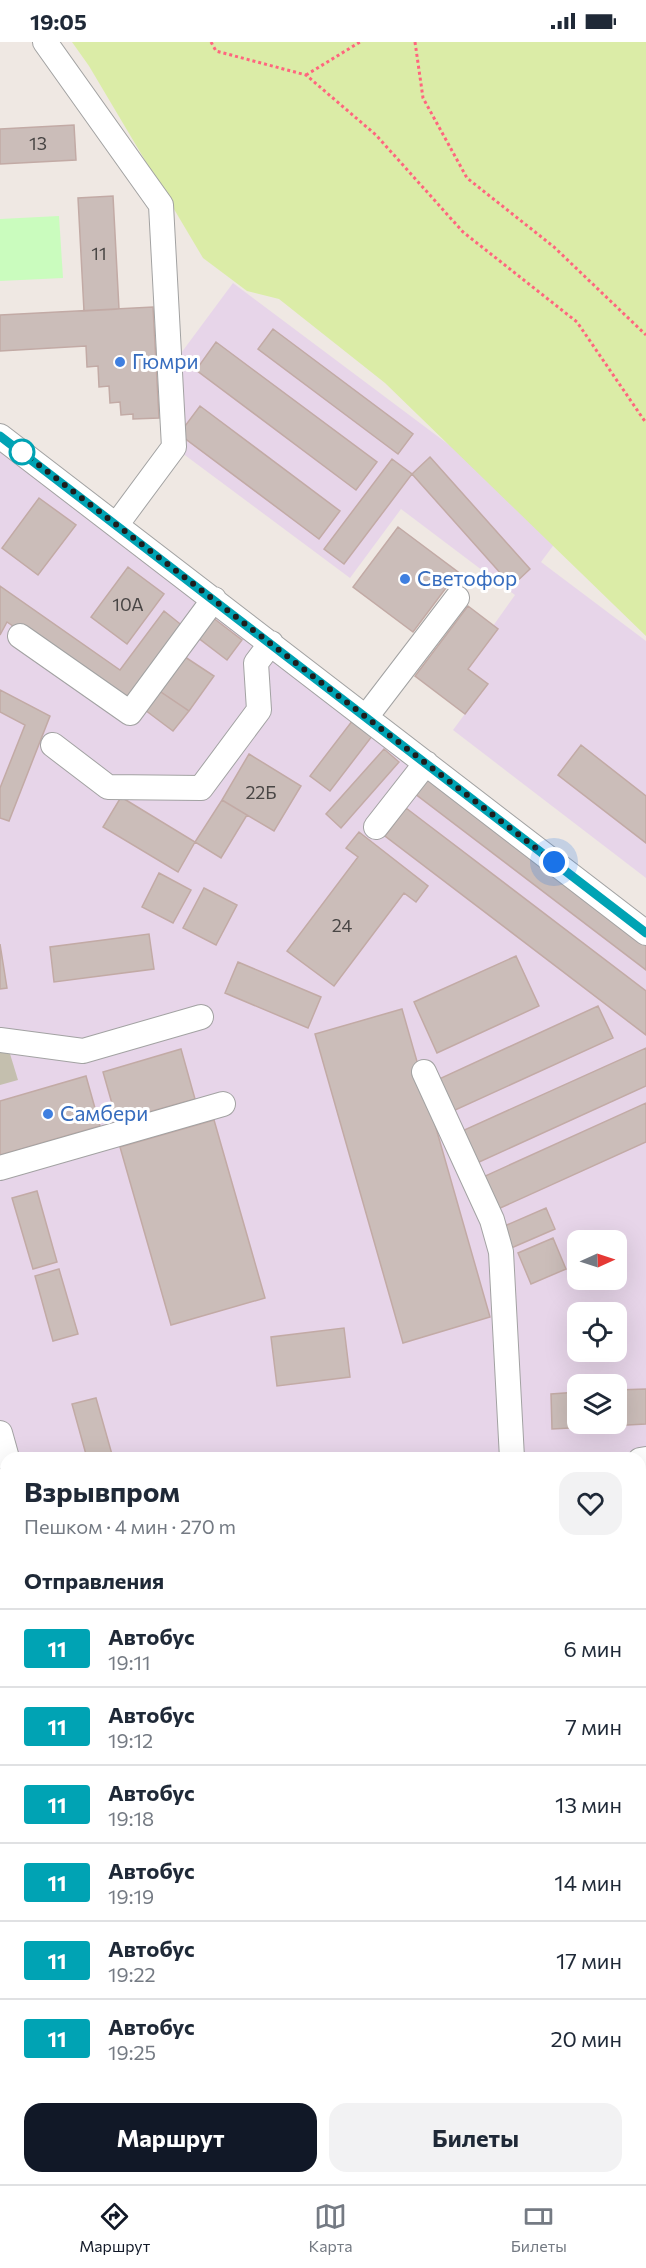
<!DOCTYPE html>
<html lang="ru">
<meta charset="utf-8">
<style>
body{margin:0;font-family:Commissioner,sans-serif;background:#f2f2f3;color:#1f2937;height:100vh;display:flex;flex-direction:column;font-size:22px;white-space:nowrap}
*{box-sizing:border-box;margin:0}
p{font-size:20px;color:#747a83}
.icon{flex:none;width:33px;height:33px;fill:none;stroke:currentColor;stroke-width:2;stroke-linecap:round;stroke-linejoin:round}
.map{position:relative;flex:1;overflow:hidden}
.details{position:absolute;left:0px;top:1410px;width:646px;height:732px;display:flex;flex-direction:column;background:#fff;border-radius:18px 18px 0 0;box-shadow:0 6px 24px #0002}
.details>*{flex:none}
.badge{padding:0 12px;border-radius:4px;font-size:21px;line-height:39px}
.needle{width:39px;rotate:87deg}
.fabs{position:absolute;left:567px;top:1188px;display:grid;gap:12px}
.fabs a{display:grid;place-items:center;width:60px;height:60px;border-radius:12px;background:#fff;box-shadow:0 6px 24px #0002;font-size:30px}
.you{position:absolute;width:30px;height:30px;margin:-15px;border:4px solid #fff;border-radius:50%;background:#1a73e8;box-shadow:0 0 0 9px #1a73e833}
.map>.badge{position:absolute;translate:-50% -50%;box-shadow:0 0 0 3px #fff}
h2{padding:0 24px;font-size:22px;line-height:54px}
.round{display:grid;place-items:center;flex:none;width:63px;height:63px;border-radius:18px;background:#f2f2f3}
.headline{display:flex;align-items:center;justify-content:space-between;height:102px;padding:0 24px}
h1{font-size:28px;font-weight:700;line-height:45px}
.action{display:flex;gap:12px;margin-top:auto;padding:12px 24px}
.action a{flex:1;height:69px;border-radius:18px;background:#111827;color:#fff;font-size:24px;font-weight:700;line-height:69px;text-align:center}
.action a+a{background:#f2f2f3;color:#1f2937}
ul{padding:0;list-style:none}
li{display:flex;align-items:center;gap:18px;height:78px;padding:0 24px;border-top:2px solid #e0e1e3}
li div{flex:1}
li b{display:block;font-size:22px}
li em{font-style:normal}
li .badge{min-width:66px;font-weight:700;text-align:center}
.status{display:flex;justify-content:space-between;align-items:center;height:42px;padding:0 30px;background:#fff;direction:ltr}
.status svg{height:16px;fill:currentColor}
.tabs{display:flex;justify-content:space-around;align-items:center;height:84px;border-top:2px solid #e0e1e3;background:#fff;font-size:16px;color:#747a83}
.tabs a{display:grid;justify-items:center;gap:3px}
.tabs .active{color:#111827}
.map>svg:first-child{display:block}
</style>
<div class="status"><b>19:05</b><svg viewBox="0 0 49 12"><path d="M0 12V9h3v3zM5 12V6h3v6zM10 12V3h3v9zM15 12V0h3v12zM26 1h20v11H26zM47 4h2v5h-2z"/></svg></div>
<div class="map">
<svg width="646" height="2142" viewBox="0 0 646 2142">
<rect width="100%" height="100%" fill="#efe8e3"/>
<path fill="#e7d5e9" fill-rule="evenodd" d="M233,241l331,248 -23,31 105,79v237l-193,-148 34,-46 -19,-15 25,-43 22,-31 -114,-86 -51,69 -176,-131 -4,-79z
M0,394l646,497v526l-639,-1 -7,-25zM578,1198h38v40h-38zM578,1270h38v40h-38zM578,1342h38v40h-38z"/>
<path fill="#c4bfae" d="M7,1002l11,36 -18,5v-39z"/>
<path fill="#dbeca7" d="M72,0h574v594l-261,-253 -106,-84 -32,-8 -44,-33 -114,-192z"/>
<path fill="#b7d196" d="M641,1673l5,1v468h-365l2,-6h357z
M79,2136h78l-1,6h-78z"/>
<path fill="#cafcbe" d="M59,174l4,62 -63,3v-62z"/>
<path fill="#cbbdb9" stroke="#c2aaa5" stroke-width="1.5" d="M74,83l2,35 -76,4v-35z
M113,154l6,113 -35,2 -6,-113z
M153,265l6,111 -26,1v-5l-12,1 -1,-13 -10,1 -1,-17 -10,1 -1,-21 -11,1 -1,-21 -86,5v-36z
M273,287l140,105 -15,20 -140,-105z
M216,300l161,120 -21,28 -160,-120z
M200,364l140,105 -21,28 -140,-105z
M430,415l100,112 -18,17 -100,-112z
M392,417l20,15 -68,90 -20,-15z
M39,456l37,27 -38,50 -36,-27z
M398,485l60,45 -45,60 -60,-45z
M128,525l36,27 -37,50 -36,-27z
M0,544l120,84 44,-59 20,16 -60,75 -117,-80 -7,13z
M468,564l30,23 -30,40 20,15 -23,30 -50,-38z
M212,575l30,23 -15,20 -30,-23z
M182,613l32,21 -25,35 -31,-21z
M0,648l50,26 -41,105 -9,-3v-30l25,-63 -25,-13z
M158,648l31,21 -16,20 -32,-24z
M356,674l20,15 -46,60 -20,-15z
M581,703l65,51v47l-88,-68z
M384,707l15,13 -58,66 -15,-14z
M249,712l52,32 -27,45 -52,-31z
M426,735l220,168v25l-232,-177z
M121,755l74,45 -17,30 -75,-45z
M222,758l25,15 -26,43 -26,-16z
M406,766l240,183v44l-261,-199z
M359,790l69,54 -12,16 -12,-9 -70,93 -47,-35 71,-94 -12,-9z
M159,831l32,17 -18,33 -31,-16z
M204,846l33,17 -21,40 -33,-17z
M149,892l5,35 -100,13 -4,-35z
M0,902l7,44 -7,1z
M516,914l23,50 -102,47 -23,-51z
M238,920l83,35 -13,31 -83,-35z
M598,964l15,32 -160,73 -14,-32z
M402,967l88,308 -87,26 -88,-309z
M646,1006v38l-169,77 -15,-32z
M181,1007l14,50 -78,22 -14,-49z
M86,1034l14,50 -100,29v-54z
M646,1061v39l-148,67 -15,-32z
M214,1078l51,178 -94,27 -51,-178z
M37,1149l20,71 -24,7 -21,-71z
M546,1166l9,21 -46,20 -9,-21z
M553,1196l13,31 -35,15 -13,-31z
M59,1227l19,65 -25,7 -18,-65z
M344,1286l6,49 -73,9 -6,-49z
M646,1347v35l-94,5 -1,-35 27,-2v32h38v-34z
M96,1356l17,60h-26l-15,-54z
M640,1479h6v30l-6,1z
M0,1871h6v35h-6z
M640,1956l6,5v47l-6,-5z
M198,2136h35v6h-35z"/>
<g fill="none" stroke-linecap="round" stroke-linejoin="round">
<defs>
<path id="minor" d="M45,0l116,163 13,242 -57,77
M0,394l646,497
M20,594l110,77 84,-114
M366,675l91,-119
M53,703l55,42 93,1 58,-78 -3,-47 15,-20
M376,785l50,-64
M0,998l83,11 118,-34
M424,1030l68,148 9,32 11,206
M0,1126l223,-64
M0,1391l7,25
M640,1418l6,-1
M0,1456l6,-1
M640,1766l6,-1
M0,1805h6
M0,2141l7,1
M332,2142l4,-6"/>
</defs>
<use href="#minor" stroke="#a2a2a2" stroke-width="26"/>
<path stroke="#ff657e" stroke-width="3" stroke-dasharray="3 3" stroke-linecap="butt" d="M211,0l5,9 90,24 70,60 87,97 114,90 69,101
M415,0l8,56 44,80 87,69 92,88
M306,33l54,-33
M0,1657l6,97
M640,1734h6
M0,1774h6
M0,1847l6,-1
M640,1921h6
M640,2125h6
M359,2142l2,-6
M519,2142l12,-6"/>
<use href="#minor" stroke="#fff" stroke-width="24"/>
</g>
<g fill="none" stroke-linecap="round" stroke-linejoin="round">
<defs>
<path id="line" d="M0,394l646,497"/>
</defs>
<use href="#line" stroke="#fff" stroke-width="14"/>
<use href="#line" stroke="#00a3b4" stroke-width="9"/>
<path stroke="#1e1e1e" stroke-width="6" stroke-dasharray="0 10.8" d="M22,410l532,410"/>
</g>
<g fill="#3f7fe0" stroke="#fff" stroke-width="2">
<circle cx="120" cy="320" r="6"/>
<circle cx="405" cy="537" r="6"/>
<circle cx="48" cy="1072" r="6"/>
</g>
<circle fill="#fff" stroke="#00a3b4" stroke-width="3" cx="22" cy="410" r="12"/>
<g text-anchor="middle" stroke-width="6" stroke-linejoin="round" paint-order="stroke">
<g font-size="18" fill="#494645">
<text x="38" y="108">13</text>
<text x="99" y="218">11</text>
<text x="128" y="569">10А</text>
<text x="261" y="757">22Б</text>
<text x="342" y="890">24</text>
</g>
<g font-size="21" fill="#366cbe" stroke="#fff" text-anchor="start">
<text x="132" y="327">Гюмри</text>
<text x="417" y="544">Светофор</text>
<text x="60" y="1079">Самбери</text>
</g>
</g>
</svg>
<div class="fabs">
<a><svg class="needle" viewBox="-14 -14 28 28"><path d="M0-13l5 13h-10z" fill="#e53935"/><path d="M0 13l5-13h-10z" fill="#747a83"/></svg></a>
<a><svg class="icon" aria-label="locate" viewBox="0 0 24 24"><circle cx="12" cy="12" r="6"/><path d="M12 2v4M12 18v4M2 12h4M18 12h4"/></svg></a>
<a><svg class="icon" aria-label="layers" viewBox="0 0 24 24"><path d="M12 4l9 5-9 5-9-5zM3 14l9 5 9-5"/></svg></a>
</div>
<div class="you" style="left:554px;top:820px"></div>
<section class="details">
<div class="headline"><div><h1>Взрывпром</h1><p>Пешком · 4 мин · 270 m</p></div><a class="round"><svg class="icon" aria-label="heart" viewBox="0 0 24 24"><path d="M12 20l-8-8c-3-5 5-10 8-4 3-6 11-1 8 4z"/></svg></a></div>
<h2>Отправления</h2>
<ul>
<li><span class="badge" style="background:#00a3b4;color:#fff">11</span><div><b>Автобус</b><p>19:11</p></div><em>6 мин</em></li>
<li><span class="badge" style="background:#00a3b4;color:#fff">11</span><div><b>Автобус</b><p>19:12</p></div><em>7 мин</em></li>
<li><span class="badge" style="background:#00a3b4;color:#fff">11</span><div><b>Автобус</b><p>19:18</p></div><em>13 мин</em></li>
<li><span class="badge" style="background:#00a3b4;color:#fff">11</span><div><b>Автобус</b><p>19:19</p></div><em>14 мин</em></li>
<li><span class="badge" style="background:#00a3b4;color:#fff">11</span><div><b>Автобус</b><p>19:22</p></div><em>17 мин</em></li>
<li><span class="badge" style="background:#00a3b4;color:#fff">11</span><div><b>Автобус</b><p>19:25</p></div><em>20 мин</em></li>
</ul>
<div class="action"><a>Маршрут</a><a>Билеты</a></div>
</section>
</div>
<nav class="tabs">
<a class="active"><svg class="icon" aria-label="directions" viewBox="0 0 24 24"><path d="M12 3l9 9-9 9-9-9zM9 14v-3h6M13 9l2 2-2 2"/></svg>Маршрут</a>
<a><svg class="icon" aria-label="map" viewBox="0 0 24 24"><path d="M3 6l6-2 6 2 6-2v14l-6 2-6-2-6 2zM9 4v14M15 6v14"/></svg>Карта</a>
<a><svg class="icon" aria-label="tickets" viewBox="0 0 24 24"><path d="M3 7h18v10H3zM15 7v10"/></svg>Билеты</a>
</nav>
